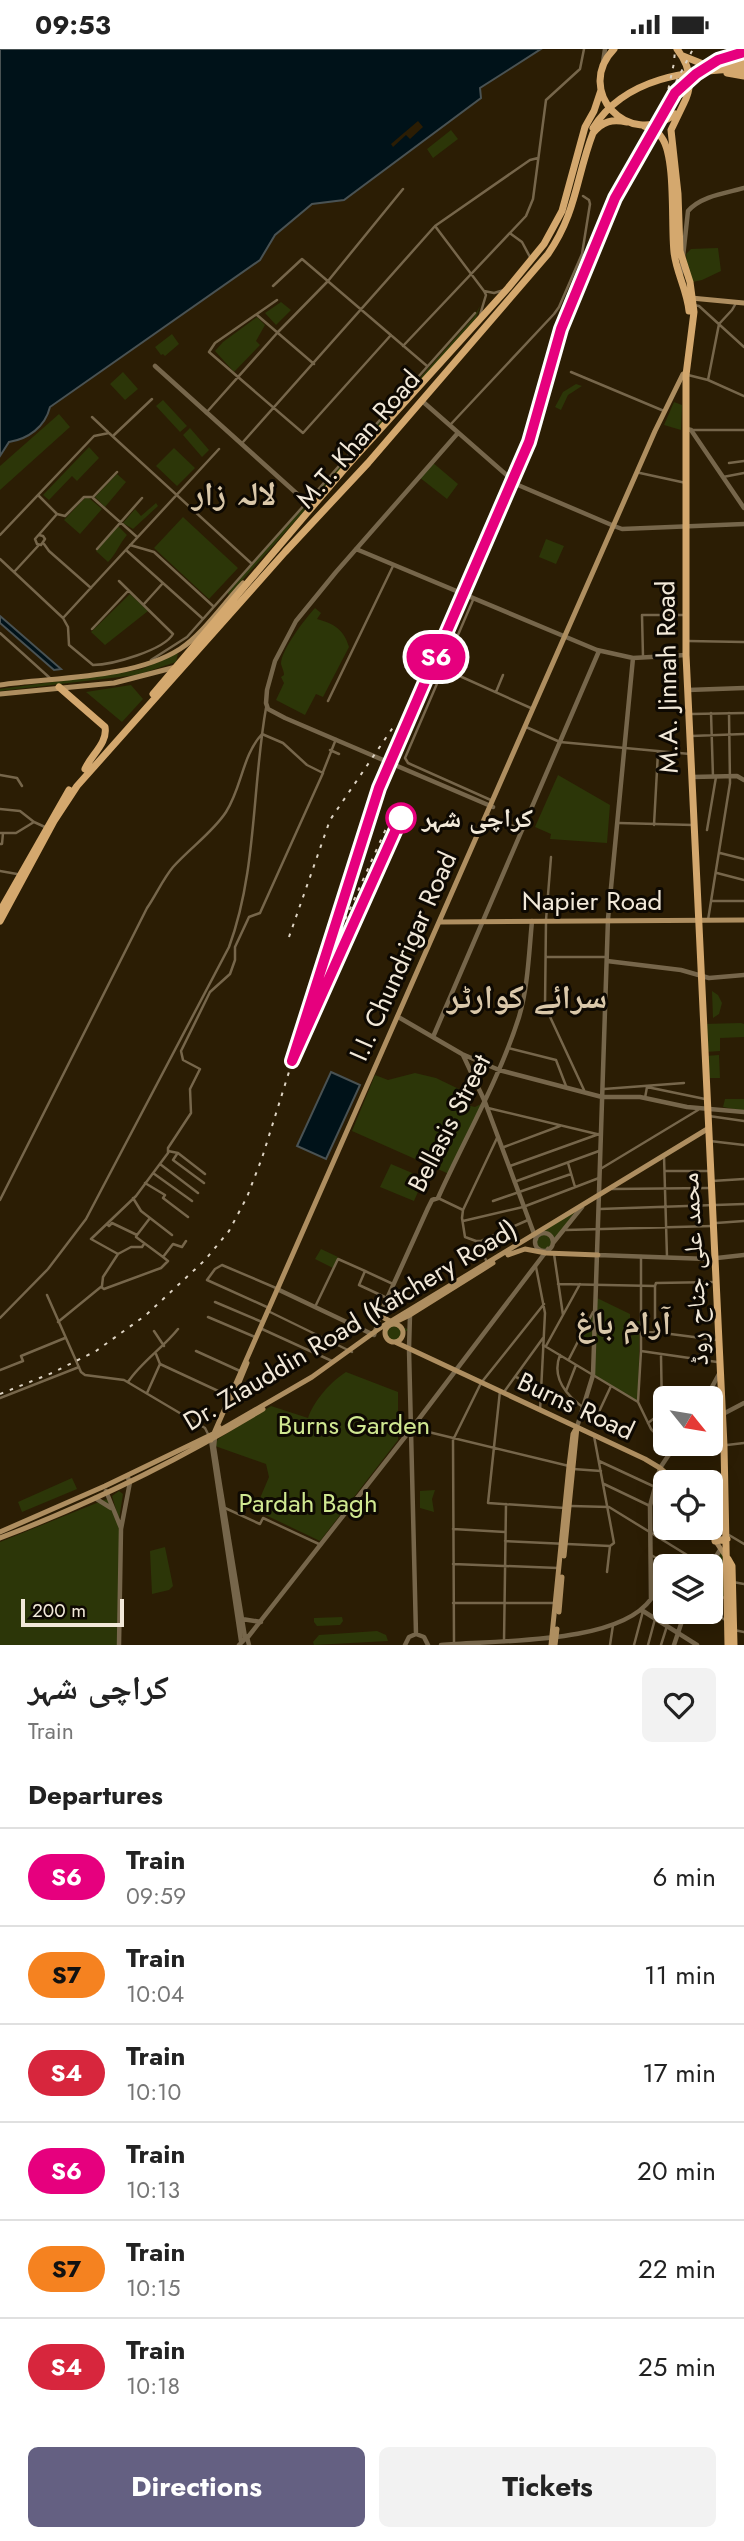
<!DOCTYPE html>
<meta charset="utf-8">
<style>
body{margin:0;font-family:Jost,"Noto Naskh Arabic",sans-serif;background:#f2f2f2;color:#222;height:100vh;display:flex;flex-direction:column;font-size:26px;white-space:nowrap}
*{box-sizing:border-box;margin:0}
p{font-size:23px;color:#767676}
.icon{flex:none;width:38px;height:38px;fill:none;stroke:currentColor;stroke-width:2;stroke-linecap:round;stroke-linejoin:round}
.map{position:relative;height:1596px;overflow:hidden}
.details{display:flex;flex-direction:column;background:#fff;flex:1}
.details>*{flex:none}
.badge{padding:0 14px;border-radius:23px;font-size:24px;line-height:46px}
.needle{width:46px;rotate:120deg}
.tools{position:absolute;left:653px;top:1337px;display:grid;gap:14px}
.tools a{display:grid;place-items:center;width:70px;height:70px;border-radius:10px;background:#fff;box-shadow:0 4px 18px #0003;font-size:35px}
.scale{position:absolute;left:21px;bottom:18px;width:103px;box-sizing:border-box;padding-left:7px;border:4px solid #f2e9d9;border-top:0;font-size:19px;line-height:24px;white-space:nowrap;color:#f2e9d9;-webkit-text-stroke:5px #0e0902;paint-order:stroke}
.map>.badge{position:absolute;translate:-50% -50%;box-shadow:0 0 0 4px #fff}
h2{padding:0 28px;font-size:26px;line-height:63px}
.round{display:grid;place-items:center;flex:none;width:74px;height:74px;border-radius:10px;background:#f2f2f2}
.overview{display:flex;align-items:center;justify-content:space-between;height:119px;padding:0 28px}
h1{font-size:33px;font-weight:700;line-height:52px}
.primary-button{display:flex;gap:14px;margin-top:auto;padding:14px 28px}
.primary-button a{flex:1;height:80px;border-radius:10px;background:#646082;color:#fff;font-size:28px;font-weight:700;line-height:80px;text-align:center}
.primary-button a+a{background:#f2f2f2;color:#222}
ul{padding:0;list-style:none}
li{display:flex;align-items:center;gap:21px;height:98px;padding:0 28px;border-top:2px solid #e0e0e0}
li div{flex:1}
li b{display:block;font-size:26px}
li em{font-style:normal}
li .badge{min-width:77px;font-weight:700;text-align:center}
.status{display:flex;justify-content:space-between;align-items:center;height:49px;padding:0 35px;background:#fff;direction:ltr}
.status svg{height:19px;fill:currentColor}
.map>svg:first-child{display:block}
</style>
<div class="status"><b>09:53</b><svg viewBox="0 0 49 12"><path d="M0 12V9h3v3zM5 12V6h3v6zM10 12V3h3v9zM15 12V0h3v12zM26 1h20v11H26zM47 4h2v5h-2z"/></svg></div>
<div class="map">
<svg width="744" height="1596" viewBox="0 0 744 1596">
<rect width="100%" height="100%" fill="#2b1d04"/>
<path fill="#2c3608" d="M451,81l7,9 -25,19 -6,-9z
M718,199l3,23 -19,9 -14,3 -2,-29 5,-5z
M281,253l10,8 -15,15 -11,-12z
M480,257l-4,12 -66,74v-3l64,-72z
M257,268l8,8 -9,16 4,4 -26,27 -19,-21 8,-9z
M172,285l7,10 -14,12 -2,-2 -2,1 -6,-8z
M123,323l15,17 -13,11 -15,-16z
M576,335l6,2 -14,9 -7,15 -6,-3 8,-15z
M404,345l3,2 -178,199 -2,-3z
M163,351l24,26 -7,6 -24,-26z
M674,353l8,3 -1,25 -17,-5z
M59,365l11,13 -70,63v-24z
M190,379l19,22 -7,7 -19,-22z
M89,398l10,11 -22,23 -5,-5 -23,24 -6,-5z
M174,399l21,20 -18,18 -21,-20z
M432,413l26,22 -11,15 -28,-22z
M117,425l9,8 -21,25 -10,-10z
M85,449h4l13,11 -22,25 -16,-14z
M156,454l2,3 -25,23 -10,-6 12,-14 6,7z
M183,468l55,51 -29,31 -55,-51z
M118,477l9,9c-8,9 -10,18 -19,27l-12,-11z
M546,490l18,7 -8,18 -17,-7z
M130,545l18,17 -43,34 -14,-13z
M315,559l6,5 -4,6c18,5 27,11 32,28l-26,50 -7,-3 -11,21 -29,-15 8,-17 -3,-6 3,-2c0,-4 -2,-7 -3,-11 0,-14 24,-45 34,-56z
M178,604l-2,9 -39,13 -137,16v-2l126,-17 16,-3z
M131,636l12,14 -21,23 -36,-30z
M558,726l52,30 -3,38 -57,-4 1,-5 -16,-7z
M712,942l6,4 4,8 -3,11 -6,4z
M741,974l3,1v13l-24,1v13l-15,1 -2,-28z
M719,1006l1,23h-13l-2,-22z
M415,1024l21,5 25,12 -3,13 17,4 10,-5 -36,72 -97,-43 23,-56 13,5z
M725,1050h19v12l-21,-4z
M391,1115l33,14 -10,23 -34,-14z
M577,1160l-26,38 -7,3 -5,-1 -3,-6 2,-8z
M321,1200l17,8 -5,11 -18,-9z
M597,1249l33,16v7h10l-2,81 -45,-27 2,-32 -17,-2 19,-35z
M395,1275l15,6 -7,2 -4,8 -7,2 -5,-3 -2,-6 2,-6z
M346,1323l52,20v48l-78,101 -65,-31 14,-33 -3,-13 -51,-18 3,-7 53,-33 37,12c6,-17 22,-36 38,-46z
M72,1429l5,11 -55,23 -4,-10z
M435,1441l-3,9 2,13 -14,-4v-17z
M119,1442l4,3 -4,26 -7,-24z
M109,1449l12,31 -2,116h-119v-103z
M165,1498l8,39 -4,4 -17,4 -2,-43z
M720,1501l8,9 -2,40 -15,-9 -1,-24z
M342,1568l1,4 -3,4 -23,1 -3,-4v-4z
M377,1582l9,4 2,6 -74,4 -1,-3 6,-7z"/>
<path fill="#001219" stroke="#495253" stroke-width="2" d="M0,0h541l-61,39 1,10 -137,102 -32,4 -37,31 -15,25 -210,147c-5,20 -22,32 -41,35l-9,14z
M0,567l61,53 -7,1 -54,-47z
M331,1023l29,13 -34,74 -29,-13z"/>
<path fill="#2b1d04" d="M418,72l5,6 -13,12 -4,-4 -13,12 -2,-3z"/>
<g fill="none" stroke-linecap="round" stroke-linejoin="round">
<path stroke="#76664b" stroke-width="2.5" d="M435,177l49,65
M511,185l11,8 8,15
M273,237l29,-27 125,107
M484,242l10,2 10,-3
M277,251l-62,43 -6,9 94,81 88,-98
M694,256l5,1 45,41
M257,266l57,49
M480,266l6,-20 -2,-4
M403,297l123,-130 7,-17 13,-99 34,-31 4,-20
M571,323l93,39
M688,326l20,5 36,16
M708,331l11,-56 13,-14 4,-7
M206,364l72,-81 50,-51 75,-92
M92,368l16,15
M451,375l103,-110 5,-7 23,-53 8,-50 -1,-4 -6,-4
M692,381h52
M114,386l38,-36
M243,393l192,-216 95,-66 8,-2
M729,414l15,-2
M640,424l46,10
M723,428l21,-4
M38,446l19,19 -22,25 2,5 4,1 4,-6 -2,-3 -4,-1
M93,449l44,39
M57,465l8,2 19,-19h9l24,-25
M0,486l94,-99 15,-3 142,130
M44,495l5,7 42,37
M130,496l24,7 59,54
M97,500l45,-51
M126,501l76,68
M0,510l63,59 5,9 1,18 24,20c19,0 71,-15 80,-31l-54,-53
M14,523l24,-26
M473,551l-68,158 3,5 85,38
M144,555l19,-21
M63,569l156,-169
M92,580l36,-38
M0,584l51,46
M688,592l56,1
M643,608l-1,-42h42
M151,611l36,-23 288,-324
M444,620l89,40
M496,643l7,-17
M328,652l65,-135
M711,664l2,64
M691,665l53,-1
M526,678l34,15 130,12
M691,687l53,-2
M330,701l9,4
M323,723l13,-33
M0,726l17,3 5,8
M0,760l20,2 14,11
M487,766l36,15
M619,774l74,2
M654,776l4,-73
M707,781l9,-53
M0,784h16l18,-11 11,5
M0,795h2l1,-11
M720,804l24,6
M551,808l-5,63 -1,86 39,84
M0,822l17,3
M717,824l27,7
M712,852h32
M708,871l22,-137 -1,-70
M547,908h60
M508,999l48,12 10,26
M604,1040l80,-6
M645,1049l2,-11 58,12
M488,1059l113,27
M709,1067l35,5
M710,1092l34,4
M504,1098l56,-21
M168,1102l10,2 27,21
M177,1105l-4,6 31,23
M664,1107l3,101
M568,1114l7,24
M160,1115l38,29
M510,1117l89,-32
M602,1119l96,-58
M665,1122h45
M153,1124l39,28
M712,1132l32,-2
M514,1133l85,-31
M145,1134l20,12 -2,3 25,19
M612,1140l98,-1
M133,1149l8,13 31,24
M438,1149l25,12
M0,1151l147,-292c9,-13 16,-29 26,-41 17,-19 40,-35 53,-55 16,-25 16,-56 36,-78l21,9 24,22 16,8 -63,140 -11,4 -14,30v13l-5,14 -20,18 -29,59 2,9 17,9 -10,20 1,24 -23,35v5l-32,43 -45,43 27,15 -15,23 -1,9 -44,36
M493,1152l78,-27
M600,1160l144,-5
M463,1172l60,-14 76,-29
M716,1174l28,-2
M107,1175l2,2 3,-3 25,12 13,-17
M566,1181l147,-4
M137,1186l-1,2 27,20 10,-13 9,3 4,-6
M476,1192h5l47,-21
M118,1205l13,-7h11l2,-3
M554,1205l9,61
M487,1213l-11,-21 -11,-4 -3,-19 1,-8 34,-72
M536,1218l9,46 -5,98
M365,1222l28,13
M558,1235l97,2 1,-3 59,-1
M101,1238l3,2 57,-21 7,-7 -5,-4
M47,1246l34,77 4,3 39,5 81,48 3,6
M215,1253l47,20
M315,1258l23,-48 27,12 -6,14 28,13
M269,1259l-62,-28 8,-11 7,-4 54,23
M270,1263l82,40
M208,1268l47,20
M0,1269l48,-49 38,-50 143,-272c28,-76 23,-160 37,-239
M262,1280l70,32
M154,1282l10,15
M655,1283v-46
M640,1284l15,-1 62,8
M543,1296l95,57 13,27 14,14
M546,1297l34,-62
M196,1302l44,20
M641,1302l76,11
M156,1305l4,10 69,32
M560,1306c-11,28 15,49 37,61l14,-30
M661,1307l1,56
M569,1310l24,-47
M0,1321l23,-9 -2,-5 44,-18
M516,1328l25,12
M128,1333c13,-20 35,-34 50,-53
M500,1342l-12,112 77,5
M566,1342l10,-26
M504,1343l39,-54
M147,1344l13,-29
M0,1349l79,-31
M638,1353l3,-51v-95
M648,1374l17,-13
M412,1379l157,38
M594,1387l20,107 -4,3 -3,26
M727,1396l17,-2
M599,1412l56,26
M573,1420l28,2
M604,1435l46,22
M571,1457l38,1 96,59
M225,1459l35,16 3,-6 58,27
M453,1480l52,3
M729,1486l15,9
M505,1492l105,5
M651,1506l19,11
M453,1515l105,4
M651,1526l14,8
M733,1533l11,2
M710,1541l16,9
M453,1554h103
M710,1562l17,10
M734,1581l10,2
M504,1593l2,-138
M454,1594l-1,-203 28,-57 63,-79
M610,1596l3,-20
M634,1596l9,-34
M648,1596l7,-26
M661,1596l6,-19"/>
<path stroke="#76664b" stroke-width="4.5" d="M603,13l2,-13
M681,226l7,-64c13,-15 38,-18 56,-23
M155,317l150,135
M421,351l97,85 96,41 8,3 122,-5
M687,380l4,1 53,78
M457,385l-121,138 -40,49 -21,40 -8,29 -1,13 2,6 17,9 208,89
M356,500l241,101 36,8 53,-3
M688,641l56,-2
M692,728l45,-1 7,4
M607,912l74,9 28,8 35,-3
M400,969l62,36 37,16 103,27h38l47,10 57,5
M433,988l166,-386
M463,1006l22,47 51,137
M474,1028l4,-9 9,-3
M535 1193a9 9 0 1 1 18 0a9 9 0 1 1-18 0Z
M553,1194l29,-36
M598,1206l110,4 36,-4
M277,1240l97,46 7,-23 47,-104 4,-8 6,-2c27,-60 61,-118 81,-181 9,-30 10,-65 13,-96
M410,1266l-1,34 7,285
M706,1349l13,-24
M723,1365l21,-11
M577,1378l16,-52 15,-456 25,-261
M215,1388l-1,10 6,38 25,152
M211,1391l30,201
M106,1442l15,37
M95,1449l16,10
M710,1517l10,-16
M643,1562l54,34
M242,1570l19,3
M248,1588l164,-209 136,-179
M119,1596l2,-116 9,-47 -3,-6
M239,1596l8,-8 2,8
M405,1596l4,-8 7,-3 8,3 4,8
M441,1596c55,-5 177,0 210,-46l-1,-93 10,-38 16,-24
M674,1596l11,-33"/>
<path stroke="#ae8e60" stroke-width="5" d="M691,249l53,5
M0,636c54,-8 133,-6 180,-36 23,-15 44,-46 63,-66
M0,645l114,-11 62,-16
M440,873l304,-2
M508,1206l17,-6 21,4 52,2
M381,1263l3,6 6,3
M391,1275l19,-9 83,-52
M385 1284a9 9 0 1 1 18 0a9 9 0 1 1-18 0Z
M395,1293l250,117 15,9 16,14
M228,1360l19,-46
M215,1388l4,-10
M211,1391l444,-1009 28,-57
M707,1479l19,29
M0,1483l105,-46 112,-54 95,-55 68,-49 329,-200
M0,1489c92,-35 179,-78 263,-129
M564,1507l13,-129
M559,1563l3,-35
M551,1596l18,-179 4,-32 4,-7
M555,1596l2,-16"/>
<path stroke="#d4a86e" stroke-width="7" d="M614,0c-40,41 14,101 61,65
M677,0c14,18 17,36 6,56
M683,7l20,8 41,-1
M727,24l17,3
M684,54l-13,27 7,64 2,57 10,31 4,30 -8,63v280l38,791 4,199
M644,77c7,3 14,5 18,12 14,20 9,88 12,114 2,20 13,38 15,59
M593,79c32,-51 96,-58 151,-59
M59,638l46,40c3,16 -14,28 -20,42
M153,645l194,-228 161,-178 36,-44 18,-33 23,-84 9,-16 7,-21
M0,862l69,-121
M0,872l54,-100 23,-35 208,-234 83,-89 180,-209c29,-42 28,-77 45,-121 10,-12 19,-14 34,-11
M715,1492l12,-2
M728,1510l4,7 2,79"/>
<path stroke="#ddd3c3" stroke-width="2" stroke-dasharray="3.5 7" stroke-linecap="butt" d="M676,33l17,-33
M668,55c17,-27 45,-45 76,-51
M341,880l52,-116
M289,888l41,-117 66,-97
M319,951l36,-80
M0,1345l52,-21 44,-22 50,-36 59,-55 24,-29 18,-34 15,-39 123,-392 131,-303 23,-62 28,-100 48,-107 51,-94 8,-37 1,-14"/>
</g>
<g fill="none" stroke-linecap="round" stroke-linejoin="round">
<defs>
<path id="line" d="M401,769l-109,243 87,-273 150,-346 32,-113 54,-131 60,-105 21,-19 22,-14 26,-8"/>
</defs>
<use href="#line" stroke="#fff" stroke-width="16"/>
<use href="#line" stroke="#e6007e" stroke-width="10"/>
</g>
<circle fill="#fff" stroke="#e6007e" stroke-width="3.5" cx="401" cy="769" r="14"/>
<g text-anchor="middle" stroke-width="6" stroke-linejoin="round" paint-order="stroke">
<g font-size="26" fill="#f2e9d9" stroke="#0e0902">
<text transform="translate(358 390) rotate(-49)" y="9">M.T. Khan Road</text>
<text transform="translate(667 628) rotate(-91)" y="9">M.A. Jinnah Road</text>
<text x="592" y="861">Napier Road</text>
<text transform="translate(403 907) rotate(-66)" y="9">I.I. Chundrigar Road</text>
<text transform="translate(449 1074) rotate(-63)" y="9">Bellasis Street</text>
<text transform="translate(694 1220) rotate(-93)" y="9">محمد علی جناح روڈ</text>
<text transform="translate(350 1276) rotate(-31)" y="9">Dr. Ziauddin Road (Katchery Road)</text>
<text transform="translate(576 1357) rotate(25)" y="9">Burns Road</text>
</g>
<g font-size="26" font-weight="bold" fill="#f2e9d9" stroke="#0e0902" text-anchor="start">
<text x="422" y="778">کراچی شہر</text>
</g>
<g font-size="26" fill="#d0e891" stroke="#0e0902">
<text x="354" y="1385">Burns Garden</text>
<text x="308" y="1463">Pardah Bagh</text>
</g>
<g font-size="33" font-weight="bold" fill="#dac8aa" stroke="#0e0902">
<text x="234" y="456">لالہ زار</text>
<text x="527" y="959">سرائے کوارٹر</text>
<text x="623" y="1285">آرام باغ</text>
</g>
</g>
</svg>
<div class="tools">
<a><svg class="needle" viewBox="-14 -14 28 28"><path d="M0-13l5 13h-10z" fill="#e53935"/><path d="M0 13l5-13h-10z" fill="#767676"/></svg></a>
<a><svg class="icon" aria-label="locate" viewBox="0 0 24 24"><circle cx="12" cy="12" r="6"/><path d="M12 2v4M12 18v4M2 12h4M18 12h4"/></svg></a>
<a><svg class="icon" aria-label="layers" viewBox="0 0 24 24"><path d="M12 4l9 5-9 5-9-5zM3 14l9 5 9-5"/></svg></a>
</div>
<div class="scale">200 m</div>
<b class="badge" style="left:436px;top:608px;background:#e6007e;color:#fff">S6</b>
</div>
<section class="details">
<div class="overview"><div><h1>کراچی شہر</h1><p>Train</p></div><a class="round"><svg class="icon" aria-label="heart" viewBox="0 0 24 24"><path d="M12 20l-8-8c-3-5 5-10 8-4 3-6 11-1 8 4z"/></svg></a></div>
<h2>Departures</h2>
<ul>
<li><span class="badge" style="background:#e6007e;color:#fff">S6</span><div><b>Train</b><p>09:59</p></div><em>6 min</em></li>
<li><span class="badge" style="background:#f58220;color:#111">S7</span><div><b>Train</b><p>10:04</p></div><em>11 min</em></li>
<li><span class="badge" style="background:#d7263d;color:#fff">S4</span><div><b>Train</b><p>10:10</p></div><em>17 min</em></li>
<li><span class="badge" style="background:#e6007e;color:#fff">S6</span><div><b>Train</b><p>10:13</p></div><em>20 min</em></li>
<li><span class="badge" style="background:#f58220;color:#111">S7</span><div><b>Train</b><p>10:15</p></div><em>22 min</em></li>
<li><span class="badge" style="background:#d7263d;color:#fff">S4</span><div><b>Train</b><p>10:18</p></div><em>25 min</em></li>
</ul>
<div class="primary-button"><a>Directions</a><a>Tickets</a></div>
</section>
